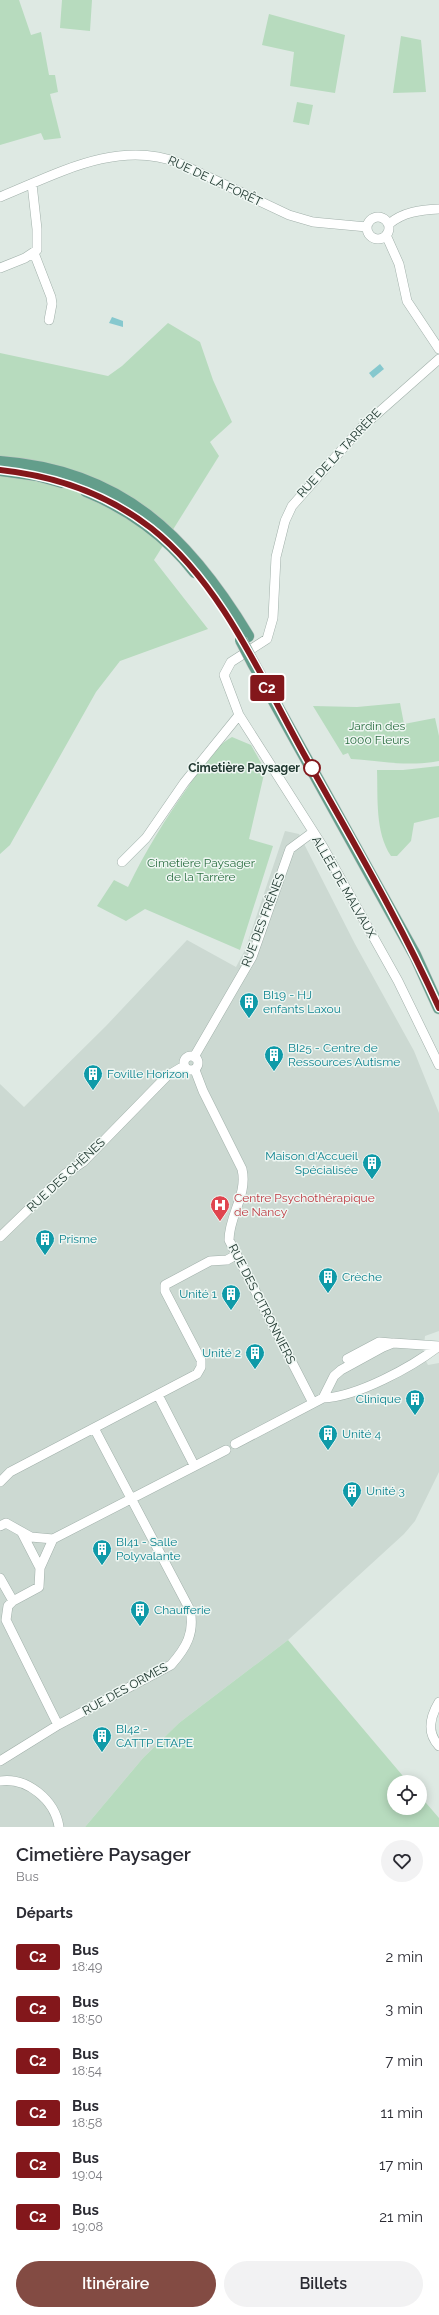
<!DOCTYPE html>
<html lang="fr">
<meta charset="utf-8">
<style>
body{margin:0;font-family:Raleway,sans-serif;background:#f2f2f3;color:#2b2b33;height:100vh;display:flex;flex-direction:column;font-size:15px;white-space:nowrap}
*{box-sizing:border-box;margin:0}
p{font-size:13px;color:#7c7c81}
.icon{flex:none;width:22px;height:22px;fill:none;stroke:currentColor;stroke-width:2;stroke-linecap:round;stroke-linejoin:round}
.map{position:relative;height:1827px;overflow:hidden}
.sheet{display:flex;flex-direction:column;background:#fff;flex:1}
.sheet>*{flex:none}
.badge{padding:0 8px;border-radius:3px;font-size:14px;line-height:26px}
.fabs{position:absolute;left:387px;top:1775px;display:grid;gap:8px}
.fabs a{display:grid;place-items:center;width:40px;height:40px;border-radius:50%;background:#fff;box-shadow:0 2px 10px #0003;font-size:20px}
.map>.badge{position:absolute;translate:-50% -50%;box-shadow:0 0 0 2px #fff}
h2{padding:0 16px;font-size:15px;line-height:36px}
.round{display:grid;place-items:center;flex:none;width:42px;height:42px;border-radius:21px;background:#f2f2f3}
.summary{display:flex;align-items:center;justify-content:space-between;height:68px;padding:0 16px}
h1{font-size:19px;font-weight:600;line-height:30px}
.button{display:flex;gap:8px;margin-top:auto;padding:8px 16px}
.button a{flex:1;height:46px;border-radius:24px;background:#834b43;color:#fff;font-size:16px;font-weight:600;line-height:46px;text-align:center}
.button a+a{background:#f2f2f3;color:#2b2b33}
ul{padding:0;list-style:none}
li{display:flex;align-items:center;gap:12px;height:52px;padding:0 16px}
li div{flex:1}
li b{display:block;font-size:15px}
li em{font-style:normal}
li .badge{min-width:44px;font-weight:700;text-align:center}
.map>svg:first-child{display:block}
</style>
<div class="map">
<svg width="439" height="1827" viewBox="0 0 439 1827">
<rect width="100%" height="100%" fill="#dee9e3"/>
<path fill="#ccd9d2" d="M285,831l14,3 56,110 59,107 25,62v218l-14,5 -2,19 5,10 11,-2v109l-24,49 -11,13 -116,106 -109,83 -36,35 -58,69h-85v-743l24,23 82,-81 81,-86 49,27 9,-17z"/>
<path fill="#b7dbbe" d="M0,0h19l12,35 10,-3 8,43h6l3,17 -8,2 11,44 -17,2 -3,-7 -41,12z
M62,0h30l-2,31 -30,-3z
M269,14l76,21 -10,58 -45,-7 4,-34 -32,-7z
M401,36l20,4 5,52 -33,1z
M297,102l16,3 -4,20 -16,-3z
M168,323l32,19 13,38 19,42 -22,20 9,14 -65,104 54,69 -88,32 -24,31 -86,153 -10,9v-501l108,23 14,-10z
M400,703l4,21 31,-6 4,18v25c-32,6 -56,0 -88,-2l-3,-6 -5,2 -30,-49 44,1z
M232,737l19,8 14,25 -16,69 24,7 -33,104 -95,-41 -19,12 -29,-15 17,-26 14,7c17,-35 37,-68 60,-100 12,-18 25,-40 44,-50z
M439,766v51l-25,6 -3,18 -14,15h-6c-16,-24 -13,-58 -14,-86h26z
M288,1640l120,142h-14v26h26v-12l19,22v9h-354l58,-69 36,-35z"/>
<path fill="#86c8ce" d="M112,317l11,4v6l-14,-4z
M380,364l4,5 -11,9 -4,-5z"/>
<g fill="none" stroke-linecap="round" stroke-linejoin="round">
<defs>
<path id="minor" d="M0,197c57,-23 118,-58 179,-34l110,52 24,7 54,5
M367 228a11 11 0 1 1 22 0a11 11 0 1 1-22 0Z
M389,224c14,-12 31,-14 50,-15
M386,235l13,29 8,37 32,48
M34,253l17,44 1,7 -3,16
M0,268l25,-10 12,-8v-21l-5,-45
M439,359l-78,69 -69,78 -7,15 -9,36 -3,61 -6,21 -36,23 -7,13 15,40 84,132 75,134 41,84
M122,862l24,-24 38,-55 55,-68
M184 1063a7 7 0 1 1 14 0a7 7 0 1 1-14 0Z
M194,1057l58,-100 38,-108 23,-17
M195,1070l8,21 39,78c6,26 -13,46 -13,71l84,163
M0,1237l65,-63 18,-12 84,-86 17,-10
M347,1359l32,-17 12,1
M158,1395l36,70
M323,1398l11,-22 7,-6 42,-23 10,-4 46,3
M235,1444l88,-46c34,-1 89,-31 116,-52
M0,1482l10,-10 187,-98 4,-7v-7l-36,-69v-6l45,-24 17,-1 9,-5
M0,1526l6,-3 25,14 22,2
M22,1533l18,35
M53,1539l173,-89
M0,1578l13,23 26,-14 1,-19 13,-29
M13,1601l-5,5 -2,14 52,105
M439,1702c-9,15 -13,30 0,44
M0,1761l58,-36 113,-60c15,-17 24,-32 19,-55l-96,-182
M0,1781c27,-4 55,19 59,46"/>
<path id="primary" d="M0,462c122,9 188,75 248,174
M0,470l37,5 25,7
M86,491c42,17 81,45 109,81
M253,663l162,292 24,53"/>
</defs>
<use href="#minor" stroke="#a1b0aa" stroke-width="10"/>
<use href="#primary" stroke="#bcc3c1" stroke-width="13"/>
<use href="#minor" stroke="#fff" stroke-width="9"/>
<use href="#primary" stroke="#639e8b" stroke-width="12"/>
<defs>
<path id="primary-bridge" d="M241,640l12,23"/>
</defs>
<use href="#primary-bridge" stroke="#bcc3c1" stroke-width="13" stroke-linecap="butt"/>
<use href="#primary-bridge" stroke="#639e8b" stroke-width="12"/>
</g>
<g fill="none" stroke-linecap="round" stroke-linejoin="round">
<defs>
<path id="line" d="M0,470c55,6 107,24 151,58 71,56 111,151 154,228 46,83 95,165 134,252"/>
</defs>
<use href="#line" stroke="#fff" stroke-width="9"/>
<use href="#line" stroke="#83171b" stroke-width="6"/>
</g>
<defs>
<symbol id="building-pin" viewBox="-11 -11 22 30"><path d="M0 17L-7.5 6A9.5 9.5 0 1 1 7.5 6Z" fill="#0f9aa8" stroke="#eef6f2"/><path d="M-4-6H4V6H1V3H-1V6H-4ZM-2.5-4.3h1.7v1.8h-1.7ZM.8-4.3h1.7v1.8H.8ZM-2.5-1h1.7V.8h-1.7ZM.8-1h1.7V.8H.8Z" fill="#fff"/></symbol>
<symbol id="hospital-pin" viewBox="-11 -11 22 30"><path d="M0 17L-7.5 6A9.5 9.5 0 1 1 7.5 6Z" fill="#e0444e" stroke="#eef6f2"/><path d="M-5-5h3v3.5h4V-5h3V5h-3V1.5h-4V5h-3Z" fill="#fff"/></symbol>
</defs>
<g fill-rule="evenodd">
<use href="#building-pin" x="238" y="991" width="22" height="30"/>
<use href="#building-pin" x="263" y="1044" width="22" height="30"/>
<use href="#building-pin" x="82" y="1063" width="22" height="30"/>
<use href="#building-pin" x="361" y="1152" width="22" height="30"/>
<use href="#hospital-pin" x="209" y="1194" width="22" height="30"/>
<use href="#building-pin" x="34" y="1228" width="22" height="30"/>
<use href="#building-pin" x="317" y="1266" width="22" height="30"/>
<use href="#building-pin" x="220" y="1283" width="22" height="30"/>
<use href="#building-pin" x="244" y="1342" width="22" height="30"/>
<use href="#building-pin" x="404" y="1388" width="22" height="30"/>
<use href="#building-pin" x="317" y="1423" width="22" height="30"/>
<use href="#building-pin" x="341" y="1480" width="22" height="30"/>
<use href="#building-pin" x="91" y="1538" width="22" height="30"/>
<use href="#building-pin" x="129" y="1599" width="22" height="30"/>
<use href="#building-pin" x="91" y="1725" width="22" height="30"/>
</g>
<circle fill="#fff" stroke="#83171b" stroke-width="2" cx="312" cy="768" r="8"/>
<g text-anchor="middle" stroke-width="3" stroke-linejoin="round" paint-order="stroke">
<g font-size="12" fill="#203830" stroke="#eef6f2">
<text transform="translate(215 181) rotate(25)" y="4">RUE DE LA FORÊT</text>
<text transform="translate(339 453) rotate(-47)" y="4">RUE DE LA TARRÈRE</text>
<text transform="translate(344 887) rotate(60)" y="4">ALLÉE DE MALVAUX</text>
<text transform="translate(263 920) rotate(-69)" y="4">RUE DES FRÊNES</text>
<text transform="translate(66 1175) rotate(-43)" y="4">RUE DES CHÊNES</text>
<text transform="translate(262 1304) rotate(63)" y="4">RUE DES CITRONNIERS</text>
<text transform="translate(125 1689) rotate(-29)" y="4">RUE DES ORMES</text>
</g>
<g font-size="12" fill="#2b6e41" stroke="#eef6f2">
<text x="377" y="730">Jardin des<tspan x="377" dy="14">1000 Fleurs</tspan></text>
<text x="201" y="867">Cimetière Paysager<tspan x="201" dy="14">de la Tarrère</tspan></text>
</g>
<g font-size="12" font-weight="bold" fill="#203830" stroke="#eef6f2" text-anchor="end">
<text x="300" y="772">Cimetière Paysager</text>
</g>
<g font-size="12" fill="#0d838f" stroke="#eef6f2" text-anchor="start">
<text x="263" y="999">BI19 - HJ<tspan x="263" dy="14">enfants Laxou</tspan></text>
<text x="288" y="1052">BI25 - Centre de<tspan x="288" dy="14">Ressources Autisme</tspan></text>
<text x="107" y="1078">Foville Horizon</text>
<text x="358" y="1160" text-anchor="end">Maison d'Accueil<tspan x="358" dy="14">Spécialisée</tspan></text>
<text x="59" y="1243">Prisme</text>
<text x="342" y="1281">Crèche</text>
<text x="217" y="1298" text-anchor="end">Unité 1</text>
<text x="241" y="1357" text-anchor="end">Unité 2</text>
<text x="401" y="1403" text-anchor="end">Clinique</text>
<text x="342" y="1438">Unité 4</text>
<text x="366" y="1495">Unité 3</text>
<text x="116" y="1546">BI41 - Salle<tspan x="116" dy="14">Polyvalante</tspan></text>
<text x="154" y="1614">Chaufferie</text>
<text x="116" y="1733">BI42 -<tspan x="116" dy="14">CATTP ETAPE</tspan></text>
</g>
<g font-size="12" fill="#be3a42" stroke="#eef6f2" text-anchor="start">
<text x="234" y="1202">Centre Psychothérapique<tspan x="234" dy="14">de Nancy</tspan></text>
</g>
</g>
</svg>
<div class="fabs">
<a><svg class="icon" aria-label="locate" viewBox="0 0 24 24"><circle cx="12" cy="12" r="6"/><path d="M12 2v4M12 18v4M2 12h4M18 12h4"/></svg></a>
</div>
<b class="badge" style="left:267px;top:688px;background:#83171b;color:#fff">C2</b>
</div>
<section class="sheet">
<div class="summary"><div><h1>Cimetière Paysager</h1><p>Bus</p></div><a class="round"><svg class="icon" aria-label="heart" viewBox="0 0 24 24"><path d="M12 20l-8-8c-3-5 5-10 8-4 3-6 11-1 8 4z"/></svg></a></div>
<h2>Départs</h2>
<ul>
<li><span class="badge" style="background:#83171b;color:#fff">C2</span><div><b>Bus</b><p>18:49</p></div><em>2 min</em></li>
<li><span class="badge" style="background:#83171b;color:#fff">C2</span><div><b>Bus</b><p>18:50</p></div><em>3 min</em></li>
<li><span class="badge" style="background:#83171b;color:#fff">C2</span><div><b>Bus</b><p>18:54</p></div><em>7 min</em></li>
<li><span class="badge" style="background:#83171b;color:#fff">C2</span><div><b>Bus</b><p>18:58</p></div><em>11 min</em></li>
<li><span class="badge" style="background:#83171b;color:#fff">C2</span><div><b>Bus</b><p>19:04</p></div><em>17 min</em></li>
<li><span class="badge" style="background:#83171b;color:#fff">C2</span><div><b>Bus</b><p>19:08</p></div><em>21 min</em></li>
</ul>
<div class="button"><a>Itinéraire</a><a>Billets</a></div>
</section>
